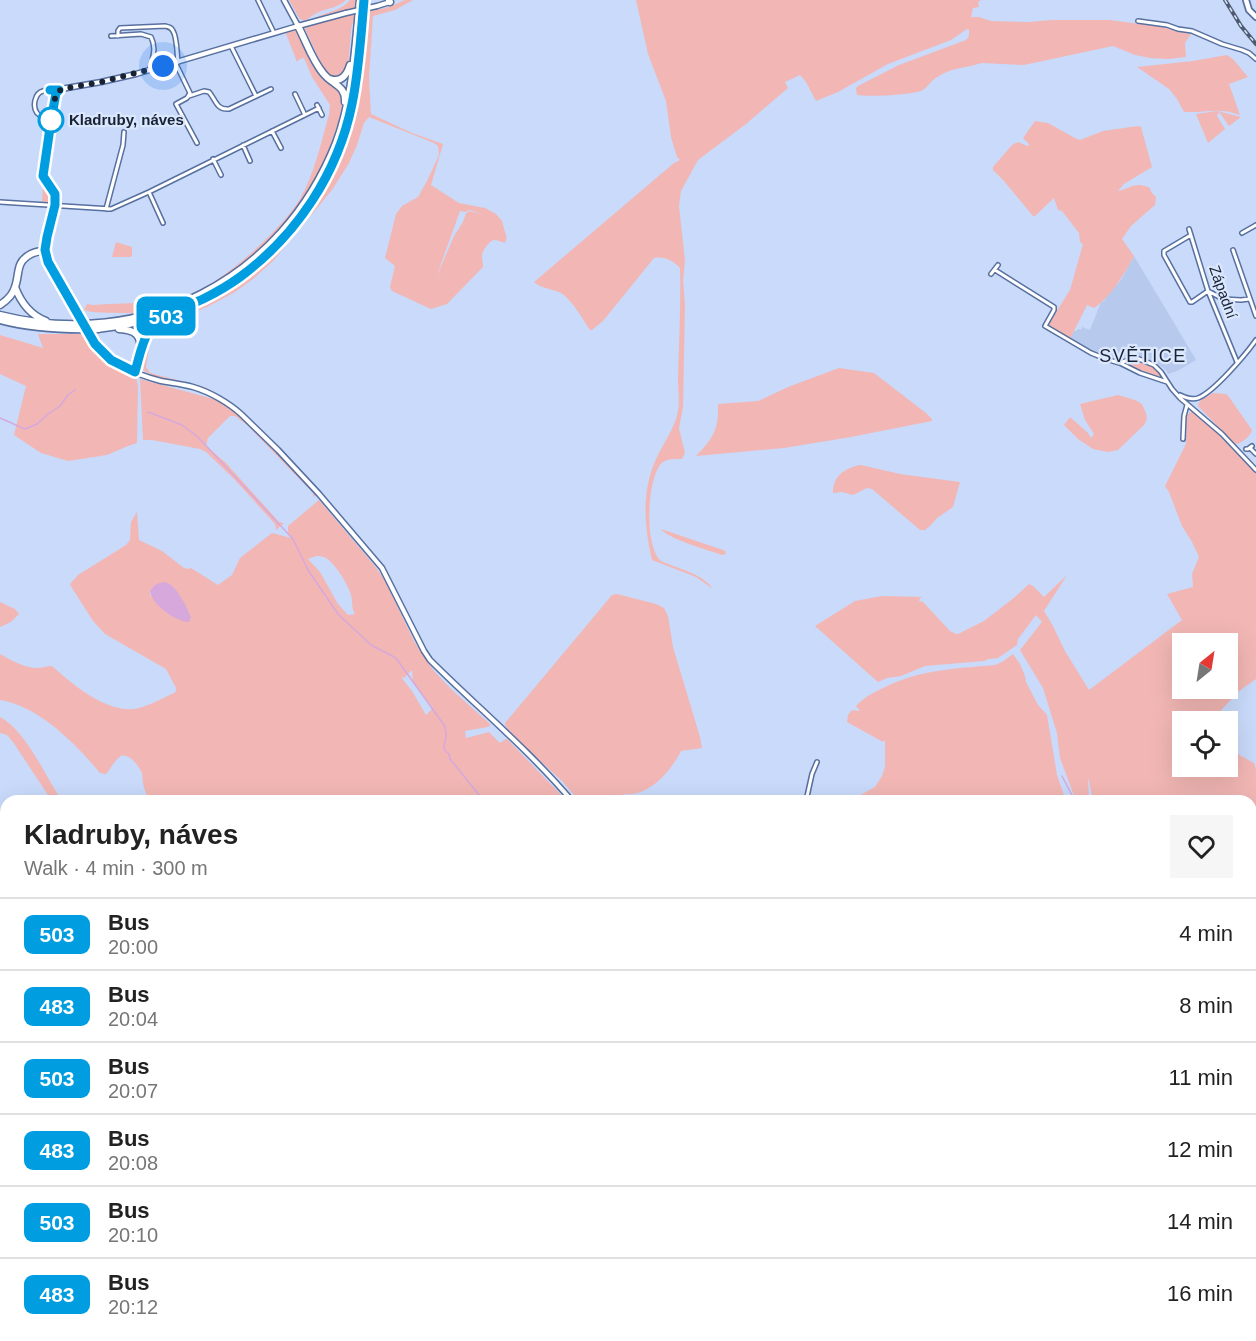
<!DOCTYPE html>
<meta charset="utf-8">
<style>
body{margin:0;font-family:Helvetica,sans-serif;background:#f6f6f6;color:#222;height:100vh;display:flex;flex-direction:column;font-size:22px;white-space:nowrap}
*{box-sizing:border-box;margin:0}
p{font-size:20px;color:#767676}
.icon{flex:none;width:33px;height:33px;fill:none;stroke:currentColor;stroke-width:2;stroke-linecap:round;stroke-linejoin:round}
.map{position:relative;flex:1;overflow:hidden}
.side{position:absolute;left:0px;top:795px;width:1257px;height:546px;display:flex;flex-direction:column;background:#fff;border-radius:18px 18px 0 0;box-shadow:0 6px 24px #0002}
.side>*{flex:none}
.badge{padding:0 12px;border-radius:9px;font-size:21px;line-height:39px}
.needle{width:39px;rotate:30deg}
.controls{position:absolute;left:1172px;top:633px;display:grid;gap:12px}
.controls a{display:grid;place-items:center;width:66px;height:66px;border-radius:0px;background:#fff;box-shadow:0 6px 24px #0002;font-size:30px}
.you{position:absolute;width:30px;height:30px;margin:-15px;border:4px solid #fff;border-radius:50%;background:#1a73e8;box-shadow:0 0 0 9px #1a73e833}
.map>.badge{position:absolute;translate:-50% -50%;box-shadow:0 0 0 3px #fff}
.round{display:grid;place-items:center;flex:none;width:63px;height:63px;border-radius:0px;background:#f6f6f6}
.overview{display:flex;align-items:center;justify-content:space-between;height:102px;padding:0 24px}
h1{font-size:28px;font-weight:700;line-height:45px}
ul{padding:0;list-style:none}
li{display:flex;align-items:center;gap:18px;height:72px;padding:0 24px;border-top:2px solid #e0e0e0}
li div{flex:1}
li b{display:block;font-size:22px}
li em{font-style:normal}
li .badge{min-width:66px;font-weight:700;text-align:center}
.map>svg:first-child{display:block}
</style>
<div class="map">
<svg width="1256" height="1341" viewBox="0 0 1256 1341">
<rect width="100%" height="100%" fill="#c9dafa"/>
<path fill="#b7caed" d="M1223,0h5l15,24 13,17v7l-17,-21z
M1134,256l61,102 1,2 -19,11 -9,3 -2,-4 -13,-9 -21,-5 -17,3 -20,-7 -25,-13 4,-8h2l2,-2 3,1 1,-3 8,3 11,-28 3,-1 3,-6 14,-15z"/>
<path fill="#f2b7b4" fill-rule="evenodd" d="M289,0h57c-8,8 -19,8 -29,13 -5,2 -8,6 -13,8l-5,-3z
M350,0h7l-1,8 -41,11 1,-2c12,-5 26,-7 34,-17z
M405,0h8l-18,10 -22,6 -4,62 2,36 41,19 31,11 -12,41 28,18 26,5 11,6 6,7 5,18h-1l-1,4c-4,-1 -7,-3 -11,-3 -5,1 -12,11 -12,16 0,4 1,7 1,11l-36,37 -16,5 -39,-18 -2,-4 5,-21 -10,-8 11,-44 6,-8 16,-9 9,-16 12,-26 -1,-9 -4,-3 -65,-26 -5,6 -7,22 -8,18 -17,27 -59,71 -20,18 -18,13 -28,15 -42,16 -8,7 -7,11 -4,26 4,6 4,1 50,13 3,1v2l-54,-14 -9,-5c-4,-17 3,-40 18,-49 9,-7 23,-10 33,-15 20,-10 41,-22 58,-36 48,-40 89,-98 101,-160 7,-32 8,-66 13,-99l22,-5zM470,210l14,5 -14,-4 -4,2 -3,9 -9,14 -18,42 24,-67 5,1z
M636,0h345l-3,2 1,5 -6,1 -2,9h8l12,4 38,1 22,-2h59l52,7 17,5 12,2 -6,9 1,14 -18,2 -18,-1 -15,-3 -22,-9 -89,19 -43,-2c-10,4 -21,4 -32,8 -5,2 -11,5 -16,9 -3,3 -7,8 -10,10 -10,5 -54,7 -66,5l-1,-7 2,-2 41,-21 67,-25 3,-4v-6l-2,-1 -16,11 -63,24 -50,28 -22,9 -10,-19 -6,-7 -15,7 3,6 -42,36 -48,36 -17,31 -2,15 6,55 -2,19 2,25 -2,102 -4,21 6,25 -3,6c-7,0 -17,-1 -22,6 -13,17 -16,81 1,96 17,8 41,12 52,28l-17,-12 -44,-17c-8,-35 -11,-69 5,-103 7,-15 18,-29 21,-46 2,-10 0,-21 0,-32 1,-37 3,-74 2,-111 -7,-7 -15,-12 -26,-10l-51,63 -11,9h-2c-8,-12 -15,-25 -26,-35 -9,-7 -21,-5 -30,-13l140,-119 6,-3 -3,-3 -6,-20 -5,-36 -18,-47z
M355,14l-4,16 -3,38 -8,10 -10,-1 -5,-5 -20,-43 3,-4z
M292,29l5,2 25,48 19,11c4,18 -4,36 -10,53 -6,16 -12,31 -20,46 -31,54 -95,104 -155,121 -11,4 -25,3 -36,3 -12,-1 -25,1 -36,-3l3,-6 6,1c31,-2 67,-1 96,-10 32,-11 96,-68 112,-98 14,-25 20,-55 28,-82l1,-10 -18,-28 -8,-19 -4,1 -3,3 -12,-31z
M1227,55l6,4 15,18 -19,7 11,31c-21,-8 -35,-2 -56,-3l-7,-13 -8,-10 -32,-22 56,-6z
M1217,111l24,6 -12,9 -9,-13 -1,-1 -2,4 8,13 -17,14 -12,-29z
M1035,121l13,2 27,15 5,2 23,-9 35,-5 3,1 11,40 -28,17 -6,7c13,-3 18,-10 32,-3l1,4 5,5 -1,8 -24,21 -9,13 12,17c-9,17 -24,42 -40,52l-7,-3 -17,34 -22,-14 22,-35 13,-46 -3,-2 -1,-9 -17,-22 -4,-1 -4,-12 -19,18h-2l-29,-35 -11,-11v-3l19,-22 6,-3 9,4 2,-1v-1l-6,-6z
M43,182l9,9v12l-10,-1z
M116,242l16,5v9l-2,1h-18z
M38,334h47c13,22 28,30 51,42l2,10 -1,57 -9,3 -21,9 -39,6 -27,-8 -27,-18 12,-49 -26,-12v-39l43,13z
M1134,360l22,8 9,11 -2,1 -24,-8 -15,-10z
M839,368l35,5 52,40 6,6v2l-81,16 -67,11 -88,8c17,-17 23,-27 22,-52l40,-3 30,-14z
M140,379l77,21 17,10 38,36 40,42 3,8 -2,1v-4l-66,-68 -12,-9h-5l-22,22 -2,8 20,17 53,59 5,1 -8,7 -1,-6 -40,-44 -29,-28 -6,-3 -48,-9h-9z
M1213,393l13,1 3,3 23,33c-1,6 -11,14 -17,14l-37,-38c0,-6 9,-9 15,-13z
M1118,395l17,5 7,4 4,9 1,6 -3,6 -26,25 -10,2 -15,-3 -15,-10 -14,-14 6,-8 18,16 3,5 3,-4 -9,-14 -5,-16z
M1193,410l28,24 35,37v208l-17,12 -28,30 -29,1v44h45v-23l14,13 13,7 2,7v425l-5,-6v-388h-158l-4,-20 -1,-3 1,23h-13l-16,-43 -3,-25 -14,-45 -23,-38 22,-28 -6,-7 -18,24 -1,6 -19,13 -9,1 -5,2 -59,5 -24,10 -14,2 -9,4 -63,-56 40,-25 27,-5 41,1 -3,1 -1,3 4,1 28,30 1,-1 3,3h3l26,-13 31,-24 14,-13 4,2 11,11 23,-22 -23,36 9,15 12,25 24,39 93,-70 -15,-26 26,-7 -1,-13 7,-17 -7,-15 -10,-16 -13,-34 -4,-6 21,-42 1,-29zM1182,644h45v44h-45z
M861,465l39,9 60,8 -7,25 -16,11 -6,7 -6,5h-5l-48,-41 -5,-1 -14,7 -11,-3 -9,1c0,-17 11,-25 28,-28z
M319,500l55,65 10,14 31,64 19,28 17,18 39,35v2l-3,1 -22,4 1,7 23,-6 11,11 6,-4 2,1 59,61h-418c-2,-6 -5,-12 -6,-18 -1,-3 0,-7 -1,-10 -3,-7 -13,-20 -21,-17 -5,2 -11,14 -15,18l-6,-1c-24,-29 -61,-67 -100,-73v-46c10,6 25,14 37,14 5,0 10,-2 15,-2 20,18 53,46 82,43 11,-1 29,-11 40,-16l2,-2v-3l-10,-19 -61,-35 -12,-13 -21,-33 -2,-4 8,-9 48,-30 4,-5 1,-18 6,-10 2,28 23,11 22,17 5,1 2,-1 27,17 14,-10 8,-17 32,-25 19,5 -3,-6v-6zM316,556c4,0 6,0 10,2 9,5 23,28 25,37 2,7 0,13 4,19l-7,1 -10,-11 -18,-32 -12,-13zM154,586l20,2 17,29 -41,-22v-4zM412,670l1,13 20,25 -7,7 -14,-24 -11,-14 3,1z
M661,529l62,21 2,1 1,3 -4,1c-14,-5 -54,-16 -61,-26z
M617,594l39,10 8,4 4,8 5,31 27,90 2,11 -21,3c-10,20 -32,46 -57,43l-10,7h-35l-16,-19 -49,-45 -9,-12v-2l107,-128z
M0,602l15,7 4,5 -8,8 -11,5z
M1013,654l7,10 5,12 1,6 12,23 9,10 10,60 9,26h-214l1,-2 22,-12 7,-11 3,-9v-27l-2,2 -36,-20 1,-7 4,-5 8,1 -4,-5c10,-10 15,-12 27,-18 38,-19 71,-19 112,-23l7,-3z
M0,717c26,14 46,60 62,84h-10l-39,-59 -6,-7 -7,-2z
M6,824v68l-6,3v-70z
M0,1019l6,8v308h733l6,6h-745z
M1256,1201v68l-5,1v-67z
M1256,1278v63h-344l-5,-6h344v-56z
M766,1335h27l6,6h-26z
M799,1335h65l9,6h-69z"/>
<path fill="#d6a8dc" d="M165,582c12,3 21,24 26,35l-2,5c-14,-1 -37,-17 -39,-31 4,-6 7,-8 15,-9z"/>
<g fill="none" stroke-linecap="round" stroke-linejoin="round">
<path stroke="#d6a8dc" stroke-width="1.5" d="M148,412l34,13 16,12 95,102 15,31 30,44 33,31 25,13 48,67c1,3 2,5 2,9 1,9 -7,13 3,20l1,5 34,42
M0,418l25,11 12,-5 11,-10 12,-8 8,-11 7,-5
M1062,776l13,25
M1251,907l5,20"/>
<path stroke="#d6a8dc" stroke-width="5" d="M1251,1289l5,2
M876,1335l5,2 3,4"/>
<defs>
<path id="street" d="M258,0l16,33
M1138,21l29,4 11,4 14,2 30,13 20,6 7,3 7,6
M111,36l30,-2 10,3c6,12 1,21 -1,33
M118,36v-5l2,-3 45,-2c4,1 6,1 8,5 4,6 4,23 5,31
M231,46l25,50
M175,62l15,31 -3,5 -11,6 21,39
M295,94l10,21
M189,96l15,-5 5,1c7,8 7,18 20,17l42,-20
M317,105l5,10
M51,121c-5,-2 -10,-4 -14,-8 -5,-7 -2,-20 6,-22 5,-2 11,-1 16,-1
M272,131l9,17
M243,145l7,16
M213,159l8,16
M149,192l14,31
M0,202l111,7 38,-17 170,-84
M106,209l17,-64 1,-13
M1189,229l19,62 29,71
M1242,233l14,-8
M1191,235l-27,16v4l26,47h2l16,-11 15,8 18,1 8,-1
M1233,250l23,66
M995,270l59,37v3l-9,16 46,27 15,6 13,4 13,-4h7l15,6 7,7 11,17 8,9 42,36 34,36
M991,274l7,-9
M1120,363l20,10 27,9
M1180,395c6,3 12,5 18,3 16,-6 48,-44 58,-58
M1183,439l1,-23 3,-11
M1250,448l6,6
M1246,449h2l4,-3
M806,801l6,-27 5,-12"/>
<path id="secondary" d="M284,0l14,26
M377,6l13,-4
M77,314c-9,-16 -31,-46 -32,-63 -1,-18 16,-43 9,-60 -2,-5 -7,-10 -11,-15l8,-55 5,-28 5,-4 40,-7 35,-8 162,-48 48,-13
M92,338c13,25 43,36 69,43 11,2 22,3 32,6 17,5 36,16 48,27l37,36 41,44 63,74 42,83 6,9c47,47 99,90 142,141
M1251,1308h5
M891,1335l4,6"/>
<path id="primary" d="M1246,0l3,10 7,7"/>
<path id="highway" d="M389,0l1,2
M298,26c8,15 14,34 25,47 9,12 23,12 22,29
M330,79c11,4 17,-4 20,-14
M15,287c6,16 15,28 31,34
M0,305c6,-4 13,-10 15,-18 5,-13 0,-25 16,-33 4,-2 10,-3 14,-4
M0,315c143,36 282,-35 336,-172 17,-45 19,-95 24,-143
M0,320c33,9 66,10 99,9
M97,329c24,-3 48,-7 71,-15 88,-31 157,-106 181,-197 10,-38 11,-78 15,-117
M119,329c17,1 22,6 22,23
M135,372c6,-20 9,-41 27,-54"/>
</defs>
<use href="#street" stroke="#57709f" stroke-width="6"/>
<use href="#secondary" stroke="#57709f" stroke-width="7"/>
<use href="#primary" stroke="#57709f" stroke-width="8"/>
<use href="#highway" stroke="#57709f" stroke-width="9"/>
<use href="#street" stroke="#fff" stroke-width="3"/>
<use href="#secondary" stroke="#fff" stroke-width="4"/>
<use href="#primary" stroke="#fff" stroke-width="4.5"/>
<use href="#highway" stroke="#fff" stroke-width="6"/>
<defs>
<path id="rail" d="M1225,0l16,26 15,18
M1251,1277l5,-1
M754,1335l8,6"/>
</defs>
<use href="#rail" stroke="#4c596f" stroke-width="4"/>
<use href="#rail" stroke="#dbe7fd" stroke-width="1.5" stroke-dasharray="4.5" stroke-linecap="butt"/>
<defs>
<path id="secondary-bridge" d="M346,13l31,-7
M77,314l15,24"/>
</defs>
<use href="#secondary-bridge" stroke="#57709f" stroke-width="7" stroke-linecap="butt"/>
<use href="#secondary-bridge" stroke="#fff" stroke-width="4"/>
</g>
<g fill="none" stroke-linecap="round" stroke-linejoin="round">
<defs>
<path id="line" d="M50,90h9l-3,3 -5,28 -8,55 12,18v11l-8,32 -2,13 3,12 47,82 16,16 24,12c4,-14 7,-31 15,-43 11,-17 38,-22 55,-31 12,-6 24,-13 35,-21 57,-42 98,-104 112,-173 7,-34 9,-69 12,-104"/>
</defs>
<use href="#line" stroke="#fff" stroke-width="14"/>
<use href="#line" stroke="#009ee0" stroke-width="9"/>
<path stroke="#172235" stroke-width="6" stroke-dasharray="0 10.8" d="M51,120l5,-27 6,-4 39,-7 62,-16"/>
</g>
<circle fill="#fff" stroke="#009ee0" stroke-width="3" cx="51" cy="120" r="12"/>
<g text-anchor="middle" stroke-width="4.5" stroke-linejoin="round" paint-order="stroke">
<g font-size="15" font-weight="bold" fill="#172235" stroke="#dbe7fd" text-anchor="start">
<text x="69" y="125">Kladruby, náves</text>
</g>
<g font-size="15" fill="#172235" stroke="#dbe7fd">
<text transform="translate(1223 292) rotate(70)" y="5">Západní</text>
</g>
<g font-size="18" letter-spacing="1.5" fill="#172235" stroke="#dbe7fd">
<text x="1143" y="362">SVĚTICE</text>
</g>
</g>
</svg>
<div class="controls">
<a><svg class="needle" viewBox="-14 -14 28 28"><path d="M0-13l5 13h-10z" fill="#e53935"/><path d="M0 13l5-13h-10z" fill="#767676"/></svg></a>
<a><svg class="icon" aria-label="locate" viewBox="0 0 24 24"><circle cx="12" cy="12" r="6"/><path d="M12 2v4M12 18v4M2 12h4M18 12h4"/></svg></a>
</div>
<div class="you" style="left:163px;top:66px"></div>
<b class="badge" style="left:166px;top:316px;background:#009ee0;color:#fff">503</b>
<section class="side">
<div class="overview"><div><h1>Kladruby, náves</h1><p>Walk · 4 min · 300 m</p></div><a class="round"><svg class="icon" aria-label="heart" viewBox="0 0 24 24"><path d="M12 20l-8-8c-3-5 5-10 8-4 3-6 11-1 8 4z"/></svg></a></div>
<ul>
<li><span class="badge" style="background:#009ee0;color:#fff">503</span><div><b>Bus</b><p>20:00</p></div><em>4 min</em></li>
<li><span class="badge" style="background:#009ee0;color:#fff">483</span><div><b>Bus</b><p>20:04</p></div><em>8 min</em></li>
<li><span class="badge" style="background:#009ee0;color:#fff">503</span><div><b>Bus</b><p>20:07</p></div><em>11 min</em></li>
<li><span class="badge" style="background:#009ee0;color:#fff">483</span><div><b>Bus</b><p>20:08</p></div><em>12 min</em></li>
<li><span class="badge" style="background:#009ee0;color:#fff">503</span><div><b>Bus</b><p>20:10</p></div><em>14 min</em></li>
<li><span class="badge" style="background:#009ee0;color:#fff">483</span><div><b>Bus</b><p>20:12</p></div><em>16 min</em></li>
</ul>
</section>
</div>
